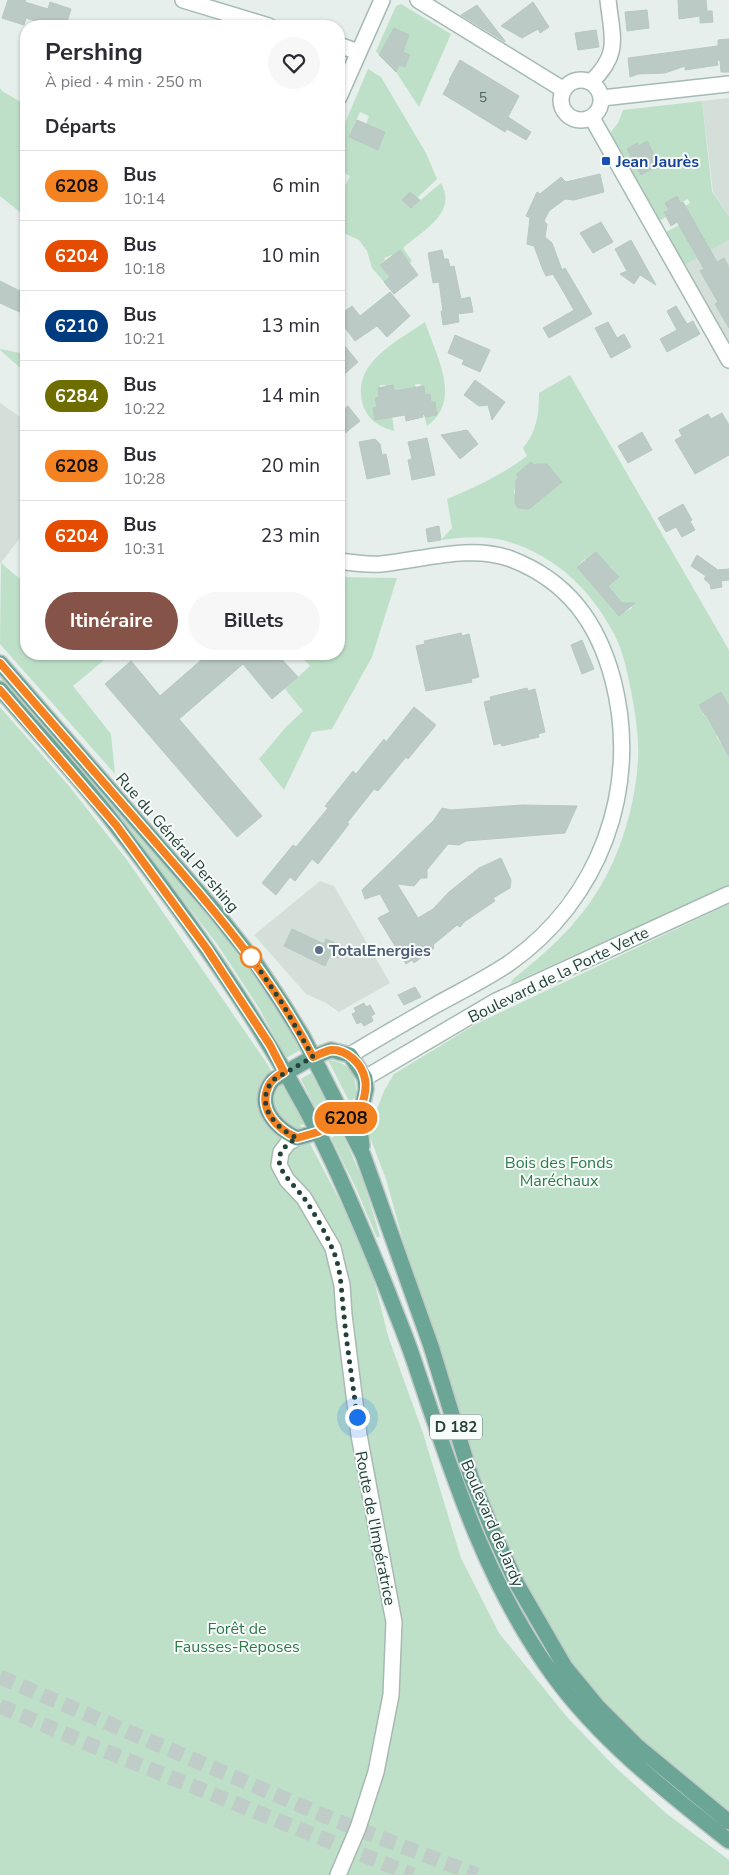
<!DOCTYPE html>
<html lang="fr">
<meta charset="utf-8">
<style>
body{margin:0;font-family:"Nunito Sans",sans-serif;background:#f7f7f7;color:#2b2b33;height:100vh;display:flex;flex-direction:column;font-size:19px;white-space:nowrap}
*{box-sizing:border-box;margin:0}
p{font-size:16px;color:#7c7c81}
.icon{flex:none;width:28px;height:28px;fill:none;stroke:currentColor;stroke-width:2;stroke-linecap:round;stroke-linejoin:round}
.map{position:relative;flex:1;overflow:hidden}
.panel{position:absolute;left:20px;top:20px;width:325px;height:640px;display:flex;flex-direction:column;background:#fff;border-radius:20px;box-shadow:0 1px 4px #0004}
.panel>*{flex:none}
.badge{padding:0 10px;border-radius:16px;font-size:18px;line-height:32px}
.you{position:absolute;width:25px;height:25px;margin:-12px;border:4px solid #fff;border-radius:50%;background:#1a73e8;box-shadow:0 0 0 8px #1a73e833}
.map>.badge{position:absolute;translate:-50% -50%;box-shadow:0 0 0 2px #fff}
h2{padding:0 25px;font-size:19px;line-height:45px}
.round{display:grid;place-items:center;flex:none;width:52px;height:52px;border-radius:26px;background:#f7f7f7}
.head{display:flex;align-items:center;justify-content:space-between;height:85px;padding:0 25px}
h1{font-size:24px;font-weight:700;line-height:38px}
.action{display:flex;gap:10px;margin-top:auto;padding:10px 25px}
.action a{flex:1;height:58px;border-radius:30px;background:#855347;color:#fff;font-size:20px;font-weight:700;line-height:58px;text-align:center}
.action a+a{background:#f7f7f7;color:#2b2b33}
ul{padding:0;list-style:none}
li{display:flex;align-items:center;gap:15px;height:70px;padding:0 25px;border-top:1px solid #e1e1e2}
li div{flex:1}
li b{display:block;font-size:19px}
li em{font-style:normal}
li .badge{min-width:55px;font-weight:700;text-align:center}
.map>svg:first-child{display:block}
</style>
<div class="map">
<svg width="729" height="1875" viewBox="0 0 729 1875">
<rect width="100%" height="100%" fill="#e6efeb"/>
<path fill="#d4dfda" d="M729,98v119l-16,-26 -11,-90z
M729,240v104l-44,-79z
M0,403l26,18v109l-26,34z
M320,881l14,5 56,97 -51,29 -13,-9 -20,-9 -52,-59z"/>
<path fill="#bfe0c8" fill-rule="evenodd" d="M401,4l50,30 -32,73 -23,-35 3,-7 6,2 5,-11 -7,-4 6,-17 -14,-6 -16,26 -3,-4 20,-45z
M368,69l13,8 45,76 11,26 -20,19 -7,-5 -8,7 9,8 30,-25c17,30 -18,47 -38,65l9,13 -6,5 -9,-4 -5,-7 -8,3 1,2 -5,5 10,12 -6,5 -12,-14 -5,-17 -8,-11 -20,-9v-33l11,-22 -11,-6v-33zM360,112l9,4 -3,8 19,8 -7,18 -29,-13z
M0,88l2,3 24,14v112l-26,-21z
M702,101l10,90 17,26v23l-44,25 -19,-33 15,-8 -7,-12 16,-9 -2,-4 -8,4 -4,-7 -11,7 4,7 -5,2 2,5 -7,4 -49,-88 8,-10 5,-13z
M425,322c11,34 38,78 2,104l-3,-11 12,-3 -1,-10h-4l-1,-8 -5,1 -1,-9h-3l-1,-2h-5l1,3 -7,2 2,14 -25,-16 -1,-2h-5v2l-2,1 1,9 -4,1 2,9 -4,1 2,10 17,-3 2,16c-15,-4 -29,-13 -32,-30 -9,-39 36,-60 63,-79z
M0,349l26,5v19l-26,-23z
M570,375l159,275v59l-8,-17 -22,13 5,10 2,-1 12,20 -2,2 6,9 7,-3v143l-219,99 3,-5c43,-34 77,-66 100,-117 14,-31 23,-68 25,-102 1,-22 -2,-43 -6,-64 -4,-21 -8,-43 -18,-62 -22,-43 -58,-78 -105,-92 -21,-7 -46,-5 -68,-2l11,-12 -5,-29c29,-12 55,-24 80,-43l-4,-8c14,-17 16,-34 16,-55zM531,462l3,3 2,-2 3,3 3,-2h5l14,17 -37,28 -6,-1 -3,-4 1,-7 -2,-5 2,-7 3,-2 -3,-3 3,-2 -3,-5zM585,559l13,16 12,-9 9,11 -11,9 16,19 5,-2 3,5 -13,7 -42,-49z
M1,563l25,21v70h79l-2,7 -30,25 38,48 4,40 -115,-130z
M339,577l58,1 -25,79 -40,72 -20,3 -28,58 -25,-31 27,-32 17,-16 -18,-22 25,-23 -11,-12h40z
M0,668l218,256 64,89 20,36 -16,9 -27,-50 -42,-64 -64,-83 -153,-183z
M0,707l69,79 58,74 141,205 11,20 5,-2 21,41 -5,1 67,127 21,84 35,97 38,125 38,75 68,84 47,49 53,48 62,46v15h-729z
M729,904v906l-50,-37 -38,-32 -37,-40 -34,-39 -48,-81 -47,-106 -52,-162 -37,-134 -17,-44 5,-18 10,-26 10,-17 82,-50z
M328,1060c22,2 29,15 28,36l-6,7z
M311,1073l20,38 -11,6 -19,-38z
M342,1132l22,51 16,53 -3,2 -21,-50 -25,-50z"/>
<path fill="#bbcac4" stroke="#b8c9c2" d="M8,0h18l-1,2 23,7 2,-7 21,7 -5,17h-15l-25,-8 -2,7 -22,-7z
M678,0h28l1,11h5l1,11 -13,1v-7l-21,3z
M533,2l16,25 -9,6 -2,-4 -16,9 -21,-12z
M477,5l28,36v1l-44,-27z
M647,10l2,18 -22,3 -2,-19z
M394,28l15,7 -6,17 7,3 -5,12 -6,-2 -3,7 -17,-17z
M596,30l3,17 -21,3 -3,-17z
M729,39v33h-8l-1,-12 -3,1 1,4 -33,5v-4l-20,7 -27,1 -8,3 -2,-19 90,-12v-6z
M460,60l59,36 -11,21 23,15 -5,8 -19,-11 -2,3 -62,-38 7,-13 -1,-1z
M357,120l28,12 -7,18 -29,-13z
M647,141l11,21 -7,4 1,3 -11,6 -14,-26 10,-6 2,3z
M600,174l4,18 -30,8 -9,-1 -16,12 -5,10 3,3 -2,13 7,6 10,27 3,-2 27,46 -43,24 -6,-10 31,-18 -21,-36 -7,2 -3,-6 -9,-24 -7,-2 3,-26 -4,-2 11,-24 3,2 21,-17 5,5z
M410,192l10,8 -9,8 -9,-8z
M677,196l3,7 3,-1 34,60 7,-4 5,9v61l-14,-24 3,-2 -18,-31 4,-2 -27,-47 -6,4 -7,-14 5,-2 -4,-7z
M601,222l12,20 -20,11 -13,-20z
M631,240l25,45 -16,-10 -6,9 -14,-10 7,-3 -12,-22z
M400,250l18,25 -24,19 -10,-12 6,-5 -10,-12z
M442,250l2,9h4l2,8 4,-1 7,33 9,-2 3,15 -15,2 1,8 -16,3 -2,-14h2l-4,-29 -6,1 -5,-30z
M0,281l26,13v21l-26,-12z
M390,292l20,24 -23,21 -10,-11 -22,15 -12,-16 3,-3 -6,-7 2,-2 10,-7 8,10z
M676,306l11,18 6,-3 7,13 -33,18 -7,-13 17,-9 -10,-19z
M608,322l9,16 7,-4 7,13 -20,11 -16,-30z
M455,335l35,15 -10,22 -18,-8 2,-4 -16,-7z
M339,339l19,23 -19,17z
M475,380l30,22 -13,18 -4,-15 -9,1 -15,-11z
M393,385l1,6 30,-5 1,9 5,-1 1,8h4l2,13 -11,2 -4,-4 1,4 -17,4 -1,-6 -30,5 -2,-12 4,-1 -2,-9 4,-1 -1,-9z
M348,406l12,15 -21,17v-24z
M722,413l7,12v30l-34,19 -20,-34 7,-4 -3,-6 29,-16 3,5z
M467,430l11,14 -18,15 -19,-24z
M642,432l10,18 -24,13 -10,-17z
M427,438l8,37 -23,5 -4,-20 4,-1 -4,-17z
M375,439l5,5 2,11 4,-1 4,20 -23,5 -8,-37z
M531,462l3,3 2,-1h11l15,18 -33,27 -11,-1 -3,-4 1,-24 3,-2 -3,-4z
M683,504l9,16 -2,1 5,9 -13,7 -6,-10 -10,5 -8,-14z
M439,526l2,14 -13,2 -2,-13z
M596,552l23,25 -11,9 14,17h13l-16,13 -42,-49z
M697,555l21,15 11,-1v11l-8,1 1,6 -11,2 -1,-5 -6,-5 2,-3 -15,-10z
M461,633l1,3 7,-2 10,43 -8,2 1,3 -46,9 -10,-45 9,-2 -1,-3z
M582,640l12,29 -12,5 -11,-29z
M208,654h69l21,23 -26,22 -29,-35 -64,55 83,97 -25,21 -132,-153 26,-23 29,35z
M527,688l1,3 7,-2 10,43 -7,2 1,3 -37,9 -1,-3 -7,2 -10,-43 7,-2 -1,-3z
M721,692l8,14v51l-23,-43 -1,1 -6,-10z
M414,707l22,18 -28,34 -2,-2 -28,34 -4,-2 -27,34 2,1 -31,40 -6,-5 -17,22 -5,-4 -14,18 -14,-12 31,-38 3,2 32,-39 -3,-2 28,-35 3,3 28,-35 2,3z
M522,805l55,1 -12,27 -99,8 -7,4 -11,-1 -21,26v8h-6l-7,8 -17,-2 21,34 15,-9 16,-17 30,-24 22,-10 10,22 -1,8 -17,10 2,3 -31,21 -4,5 -3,-2 -24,20 1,3 -20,15 -2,-3 -6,4 -28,-46 12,-6 -10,-18 -15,5 -3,-9 72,-70 8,-12 9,2z
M292,929l32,15 2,-5 18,8 -6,11 -8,-3 -5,11 -41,-20z
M415,987l6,10 -17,8 -6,-10z
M364,1003l2,4 4,-2 5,9 -4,2 2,5 -9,5 -3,-4 -4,2 -5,-10 4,-2 -2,-4z"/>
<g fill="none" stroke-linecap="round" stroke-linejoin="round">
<path stroke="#bfccc8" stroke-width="15" stroke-dasharray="15 8" stroke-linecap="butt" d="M0,1677l337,144 140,54
M0,1706l93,40 320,129"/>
<defs>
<path id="street" d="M591,82c30,-28 21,-45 17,-82
M297,1138l-9,5 -7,9 -2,13 8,15 17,18 29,50 4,17 5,20 2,30 15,120 35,187 -3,73 -15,77 -18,56 -20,47"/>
<path id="secondary" d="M183,0l86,26
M418,0l146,90
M339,45l19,7
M561 100a20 20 0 1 1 40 0a20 20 0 1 1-40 0Z
M339,97l43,-97
M602,98l127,-14
M592,118l137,242
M339,561c14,2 28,4 42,3 42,-4 89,-20 130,-5 57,22 87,64 102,121 28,108 -13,220 -105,284 -24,16 -49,28 -74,42 -28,16 -56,32 -84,49
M365,1078l131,-77 233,-107"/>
<path id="primary" d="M0,663l214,247 41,52 27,41 21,34 60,118 68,191 40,131 23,57 23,50 48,83 33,40 39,39 92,76
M0,689c39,46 81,90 117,138 75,97 146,198 202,307 25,50 46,101 67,153 9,24 19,47 27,71 37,109 71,222 140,317 48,66 113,116 176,166
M360,1110l-42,22 -21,6c-23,-11 -43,-34 -24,-58l40,-23 18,-7 19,5 15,23 1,11 -7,32 3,25"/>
</defs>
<use href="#street" stroke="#a8b8b2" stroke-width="18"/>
<use href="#secondary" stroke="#a4bbb3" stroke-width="18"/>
<use href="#primary" stroke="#c2cac8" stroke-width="18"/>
<use href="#street" stroke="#fff" stroke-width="15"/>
<use href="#secondary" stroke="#fff" stroke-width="15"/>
<use href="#primary" stroke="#6aa596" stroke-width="15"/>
</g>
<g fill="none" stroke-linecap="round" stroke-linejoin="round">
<defs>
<path id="line" d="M0,663c52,60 104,120 157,181 58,67 115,133 156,213 5,-2 12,-6 18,-7 16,-1 31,14 34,29 2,10 -1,21 -5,31l-42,22 -21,6c-20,-9 -40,-29 -28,-53 3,-6 10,-10 15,-13l-14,-27 -63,-96 -91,-124 -116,-135"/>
</defs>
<use href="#line" stroke="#fff" stroke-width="11"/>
<use href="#line" stroke="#f58220" stroke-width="8"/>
<path stroke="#24423a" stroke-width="5" stroke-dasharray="0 9" d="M251,957l31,46 31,54 -40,23c-19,24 1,47 24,58 -36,21 -9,39 7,60 9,13 22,35 28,50 10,21 9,45 12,67 3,34 9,68 13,102"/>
</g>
<rect fill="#1a4fb4" stroke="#f7fbf9" stroke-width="2" x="601" y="156" width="10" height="10" rx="2.5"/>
<circle fill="#5c6f8a" stroke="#f7fbf9" stroke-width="2" cx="319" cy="950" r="5"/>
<circle fill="#fff" stroke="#f58220" stroke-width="2.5" cx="251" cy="957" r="10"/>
<g text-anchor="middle" stroke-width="4" stroke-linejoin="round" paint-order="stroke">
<g font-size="14" fill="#4a645c">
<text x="483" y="102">5</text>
</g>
<rect fill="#f7fbf9" stroke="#637a73" stroke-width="1" x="430" y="1414.5" width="52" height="25" rx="4"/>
<g font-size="15" font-weight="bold" fill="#24423a">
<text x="456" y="1432">D 182</text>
</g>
<g font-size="16" font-weight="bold" fill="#164399" stroke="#f7fbf9" text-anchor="start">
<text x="616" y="167">Jean Jaurès</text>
</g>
<g font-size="16" fill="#24423a" stroke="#f7fbf9">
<text transform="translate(178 842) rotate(49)" y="6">Rue du Général Pershing</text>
<text transform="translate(558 974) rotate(-26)" y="6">Boulevard de la Porte Verte</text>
<text transform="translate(493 1523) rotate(67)" y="6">Boulevard de Jardy</text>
<text transform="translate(376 1528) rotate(79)" y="6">Route de l'Impératrice</text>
</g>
<g font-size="16" font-weight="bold" fill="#4e5e75" stroke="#f7fbf9" text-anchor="start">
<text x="329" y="956">TotalEnergies</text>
</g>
<g font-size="16" fill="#2d7a4b" stroke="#f7fbf9">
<text x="559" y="1168">Bois des Fonds<tspan x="559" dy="18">Maréchaux</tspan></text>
<text x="237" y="1634">Forêt de<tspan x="237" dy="18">Fausses-Reposes</tspan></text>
</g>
</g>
</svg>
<div class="you" style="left:357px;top:1417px"></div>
<b class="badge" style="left:346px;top:1118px;background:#f58220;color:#111">6208</b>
<section class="panel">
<div class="head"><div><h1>Pershing</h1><p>À pied · 4 min · 250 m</p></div><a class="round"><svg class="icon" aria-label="heart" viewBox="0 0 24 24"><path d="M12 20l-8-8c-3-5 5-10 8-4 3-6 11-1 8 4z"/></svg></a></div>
<h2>Départs</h2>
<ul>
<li><span class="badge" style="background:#f58220;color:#111">6208</span><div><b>Bus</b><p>10:14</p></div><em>6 min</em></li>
<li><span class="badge" style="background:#e54c00;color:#fff">6204</span><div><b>Bus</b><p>10:18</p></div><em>10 min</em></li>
<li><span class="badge" style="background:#003b80;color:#fff">6210</span><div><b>Bus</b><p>10:21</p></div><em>13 min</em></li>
<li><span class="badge" style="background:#6e6e00;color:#fff">6284</span><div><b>Bus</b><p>10:22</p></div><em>14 min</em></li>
<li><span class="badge" style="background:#f58220;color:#111">6208</span><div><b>Bus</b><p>10:28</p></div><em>20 min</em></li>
<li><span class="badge" style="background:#e54c00;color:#fff">6204</span><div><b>Bus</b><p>10:31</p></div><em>23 min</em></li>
</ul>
<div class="action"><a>Itinéraire</a><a>Billets</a></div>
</section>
</div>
